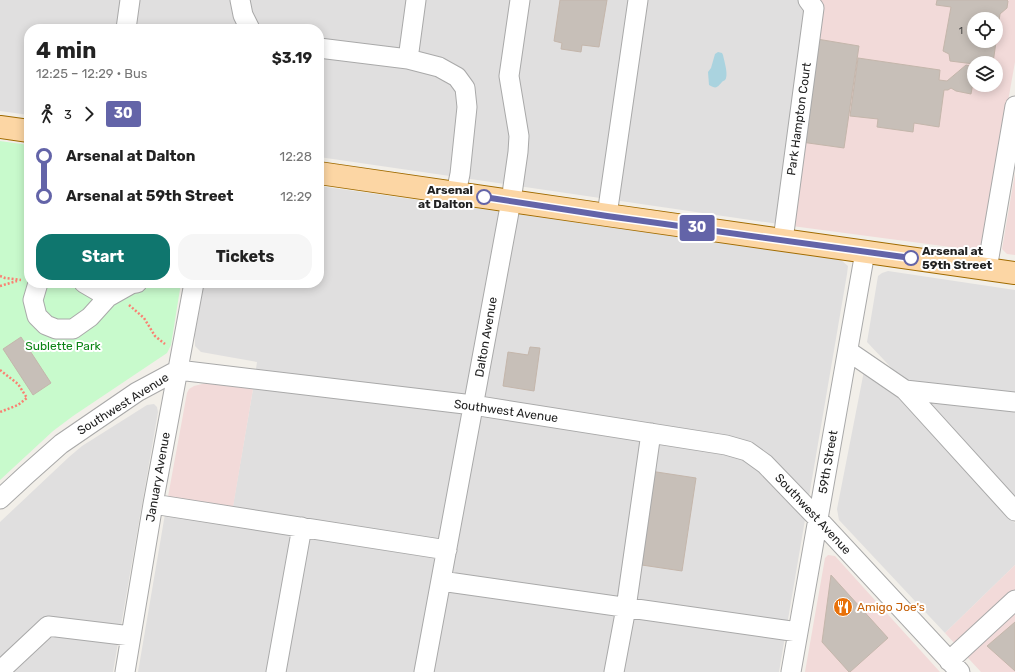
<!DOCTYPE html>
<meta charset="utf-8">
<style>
body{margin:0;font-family:Rubik,sans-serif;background:#f6f6f6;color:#222;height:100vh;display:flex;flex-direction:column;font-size:15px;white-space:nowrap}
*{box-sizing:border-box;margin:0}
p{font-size:13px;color:#767676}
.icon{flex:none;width:22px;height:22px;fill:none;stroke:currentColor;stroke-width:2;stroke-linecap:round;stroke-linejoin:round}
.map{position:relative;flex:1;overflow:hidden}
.drawer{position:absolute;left:24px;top:24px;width:300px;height:264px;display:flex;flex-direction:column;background:#fff;border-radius:16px;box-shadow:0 2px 10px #0003}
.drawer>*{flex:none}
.badge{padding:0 8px;border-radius:3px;font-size:14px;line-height:26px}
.fabs{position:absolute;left:967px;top:12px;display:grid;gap:8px}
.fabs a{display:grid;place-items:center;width:36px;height:36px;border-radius:50%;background:#fff;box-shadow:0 2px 10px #0003;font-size:20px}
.map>.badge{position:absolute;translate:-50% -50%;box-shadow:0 0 0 2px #fff}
.legs{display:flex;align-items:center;gap:6px;height:44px;padding:0 12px;font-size:13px}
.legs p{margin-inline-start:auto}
.head{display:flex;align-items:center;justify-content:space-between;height:68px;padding:0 12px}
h1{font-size:22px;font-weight:700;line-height:30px}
.action{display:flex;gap:8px;margin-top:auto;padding:8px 12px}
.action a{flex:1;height:46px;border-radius:16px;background:#0f766e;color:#fff;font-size:16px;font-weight:700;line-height:46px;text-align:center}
.action a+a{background:#f6f6f6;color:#222}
ul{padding:0 12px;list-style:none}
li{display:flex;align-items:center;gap:14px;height:40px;font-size:15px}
li i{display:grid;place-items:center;width:6px;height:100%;margin:0 5px;background:currentColor}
li i::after{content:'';width:10px;height:10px;margin:-5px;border:3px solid;border-radius:50%;background:#fff}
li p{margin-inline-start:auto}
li:first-child i{background:linear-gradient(#0000 50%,currentColor 0)}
li:last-child i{background:linear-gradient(currentColor 50%,#0000 0)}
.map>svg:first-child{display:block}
</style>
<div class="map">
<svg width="1015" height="672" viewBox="0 0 1015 672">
<rect width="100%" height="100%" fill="#f2efe9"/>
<path fill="#e0dfdf" d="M0,0h814l-22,226 -473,-69v-128h-290v86l-29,-4z
M319,186l522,74 7,6 -1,8 -68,398h-641l27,-158 65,9 23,-134 4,-27 -56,-10 -6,-6v-12l9,-51h115z
M888,271l127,19v209l-148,-157 11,-66 4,-3z
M864,371l19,8 132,144v42l-70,68 -106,-113 -2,-11z
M154,404l3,3 1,5 -45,260h-113v-150l69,-65 13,-11 65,-41z"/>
<path fill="#f2dad9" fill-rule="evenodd" d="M814,0h201v62l-31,175 -3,7 -8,6 -181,-24zM974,19h22v22h-22zM974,63h22v22h-22z
M1015,173v82l-8,-1 -5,-5 1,-6z
M206,383l8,1 39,5 -21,124 -65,-11 20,-109 2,-4 5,-3z
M828,555l7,1 105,116h-135l20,-114z
M1015,565v107h-34l-36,-39z"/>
<path fill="#c8facc" d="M0,141l29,4v138h152l-10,62 -4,8 -94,63 -20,15 -53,49z"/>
<path fill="#aad3df" d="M718,52l4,1 1,2c1,5 5,18 3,23 0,2 -3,3 -4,4 -5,6 -6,7 -13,3l-1,-13 3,-4 4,-14z"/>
<path fill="#c7bfb8" stroke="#c4b6ab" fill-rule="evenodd" d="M560,0h47l-8,47 -17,-2 -1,7 -20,-3 1,-6 -8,-2z
M937,0h70l1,1 -1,7 -7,6 -7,49h-19v1l-24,-3 -1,-7 -6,-3 8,-44 -15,-2zM974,19h22v22h-22z
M817,39l42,7 -15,102 -43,-6z
M858,58l82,12 -1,10 8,1 19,-16 8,2v10l-3,17 -15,-3 -5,-3 -3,2h-4l-5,37 -25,-4 -1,9 -36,-5 1,-8 -28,-3z
M21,337l30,46 -18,12 -30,-46z
M530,347l10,1 -6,43 -31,-5 5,-34 20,3z
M650,471l46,7 -14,93 -47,-7z
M831,575l57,63 -38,34h-1l-27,-30z
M1015,622v49l-28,-25z"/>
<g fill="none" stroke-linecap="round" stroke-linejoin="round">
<defs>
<path id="minor" d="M240,0l3,15 7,14
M126,29l4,-29
M319,48l89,11 31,8 18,10 8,11 2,19 -7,67 -4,19
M408,59l8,-59
M607,215l31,-215
M783,240l31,-232 -6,-8
M987,269l28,-163
M38,283l-5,17 4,16 9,9 10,4h17l17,-12 18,-20 23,-13 6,-1
M84,283l24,14
M848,351l57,39 110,121
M905,390l110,12
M0,499l26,-24 35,-31 76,-52 41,-22 295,35 253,40 21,6 18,13 53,55 142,153
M153,504l294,46
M441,581l357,51
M949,661l66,-61
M0,671l48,-45 83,10
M125,672l28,-168 41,-221
M276,672l26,-145
M424,672l87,-471 7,-49 1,-16 -10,-60 11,-76
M614,672l12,-64 25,-175
M791,672l74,-420"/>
<path id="major" d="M0,127l29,4
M319,173l288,42 408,58"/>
</defs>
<use href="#minor" stroke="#a9a9a9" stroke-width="21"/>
<use href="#major" stroke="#a06b00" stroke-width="24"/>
<path stroke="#fa8072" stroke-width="2.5" stroke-dasharray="2 2" stroke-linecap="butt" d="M0,276l5,2 16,2
M0,286l17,-5
M129,305l15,13 11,18 10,8
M0,370l18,14 9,14 -9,7 -18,7"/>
<use href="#minor" stroke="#fff" stroke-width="19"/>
<use href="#major" stroke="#fcd6a4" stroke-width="22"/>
</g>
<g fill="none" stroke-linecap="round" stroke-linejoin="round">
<defs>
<path id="line-1" d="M484,197l123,19 304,42"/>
</defs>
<use href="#line-1" stroke="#fff" stroke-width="9"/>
<use href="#line-1" stroke="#6364a8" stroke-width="6"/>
</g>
<defs>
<symbol id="restaurant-disc" viewBox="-11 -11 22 22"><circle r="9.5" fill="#e8710a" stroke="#fff"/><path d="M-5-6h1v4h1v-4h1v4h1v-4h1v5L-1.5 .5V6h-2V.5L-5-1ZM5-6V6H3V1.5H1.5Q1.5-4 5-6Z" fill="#fff"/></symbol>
</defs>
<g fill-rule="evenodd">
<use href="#restaurant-disc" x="832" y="596" width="22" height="22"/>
</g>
<g fill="#fff" stroke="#6364a8" stroke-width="2">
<circle cx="484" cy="197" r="7"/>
<circle cx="911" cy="258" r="7"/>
</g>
<g text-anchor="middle" stroke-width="4" stroke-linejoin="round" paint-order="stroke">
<g font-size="10" fill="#4b4948">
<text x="961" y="34">1</text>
</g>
<g font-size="12" fill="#222" stroke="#fff">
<text transform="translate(799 119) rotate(-82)" y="4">Park Hampton Court</text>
<text transform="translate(486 337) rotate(-80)" y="4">Dalton Avenue</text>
<text transform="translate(123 404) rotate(-32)" y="4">Southwest Avenue</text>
<text transform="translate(506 411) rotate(8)" y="4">Southwest Avenue</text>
<text transform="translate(828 462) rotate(-80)" y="4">59th Street</text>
<text transform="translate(158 477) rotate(-80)" y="4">January Avenue</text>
<text transform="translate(813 514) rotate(47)" y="4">Southwest Avenue</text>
</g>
<g font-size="12" font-weight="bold" fill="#222" stroke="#fff" text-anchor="end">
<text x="473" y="194">Arsenal<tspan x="473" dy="14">at Dalton</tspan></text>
<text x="922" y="255" text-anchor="start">Arsenal at<tspan x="922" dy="14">59th Street</tspan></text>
</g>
<g font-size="12" fill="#0c8416" stroke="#fff">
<text x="63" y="350">Sublette Park</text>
</g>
<g font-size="12" fill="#c56008" stroke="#fff" text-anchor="start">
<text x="857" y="611">Amigo Joe's</text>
</g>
</g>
</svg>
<div class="fabs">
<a><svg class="icon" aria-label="locate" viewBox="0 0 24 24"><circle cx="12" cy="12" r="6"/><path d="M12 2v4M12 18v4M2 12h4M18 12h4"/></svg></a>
<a><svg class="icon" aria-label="layers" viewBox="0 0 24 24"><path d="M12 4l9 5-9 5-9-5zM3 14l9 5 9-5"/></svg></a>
</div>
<b class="badge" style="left:697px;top:228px;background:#6364a8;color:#fff">30</b>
<section class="drawer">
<div class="head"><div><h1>4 min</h1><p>12:25 – 12:29 · Bus</p></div><b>$3.19</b></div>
<div class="legs"><svg class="icon" aria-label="walk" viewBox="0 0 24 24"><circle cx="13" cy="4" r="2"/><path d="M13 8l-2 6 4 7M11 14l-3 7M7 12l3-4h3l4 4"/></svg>3<svg class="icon" aria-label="forward" viewBox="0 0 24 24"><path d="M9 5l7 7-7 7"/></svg><b class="badge" style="background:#6364a8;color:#fff">30</b></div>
<ul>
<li><i style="color:#6364a8"></i><b>Arsenal at Dalton</b><p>12:28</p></li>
<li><i style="color:#6364a8"></i><b>Arsenal at 59th Street</b><p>12:29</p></li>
</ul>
<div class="action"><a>Start</a><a>Tickets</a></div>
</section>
</div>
